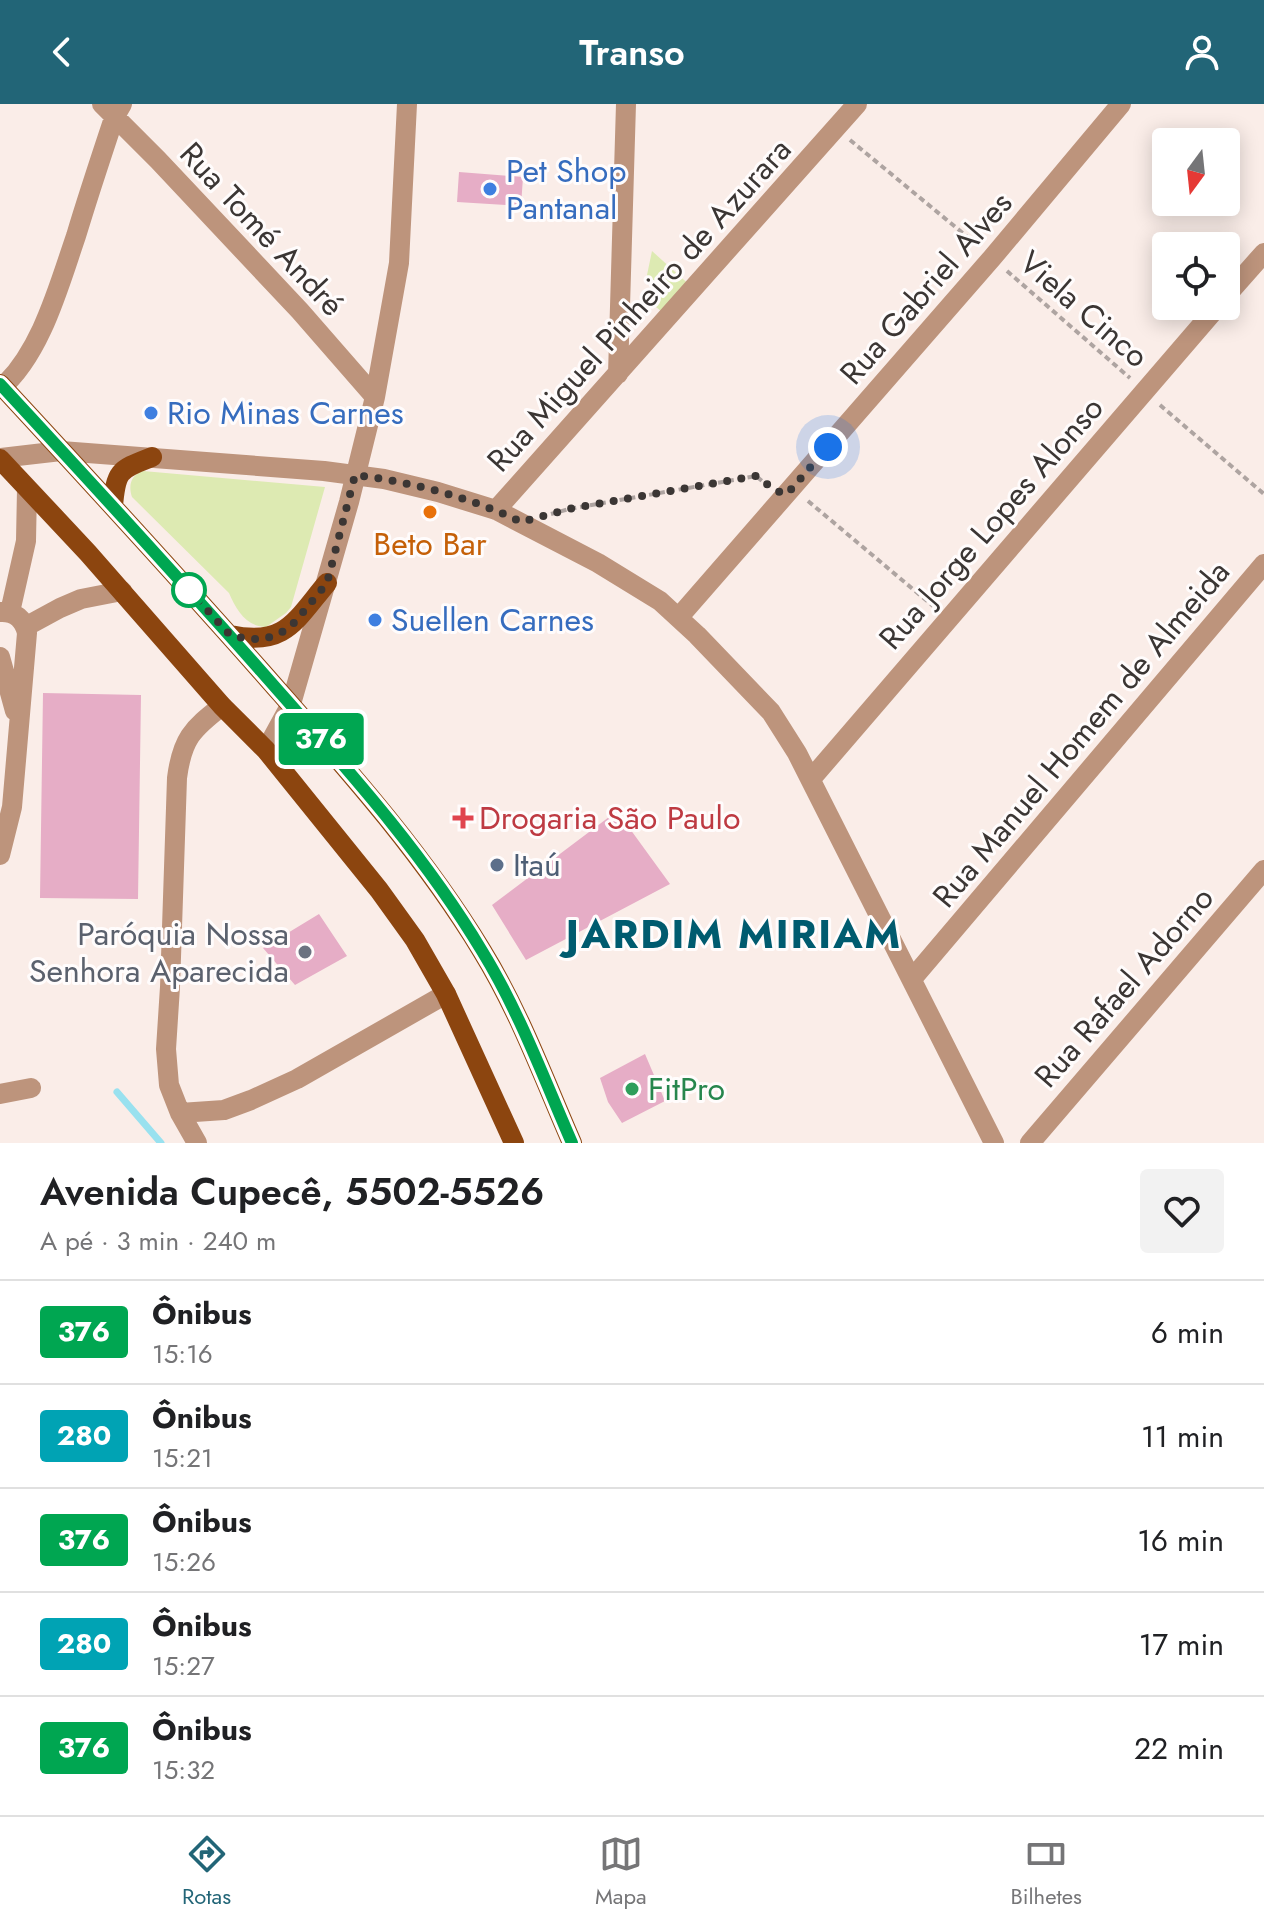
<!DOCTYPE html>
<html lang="pt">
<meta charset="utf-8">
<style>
body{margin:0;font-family:Jost,sans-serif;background:#f2f2f2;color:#202124;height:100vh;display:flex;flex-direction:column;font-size:30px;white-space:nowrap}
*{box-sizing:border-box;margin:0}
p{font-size:26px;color:#757577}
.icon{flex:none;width:44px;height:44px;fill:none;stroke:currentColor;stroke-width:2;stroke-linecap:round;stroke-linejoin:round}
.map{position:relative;height:1039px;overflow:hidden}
.sheet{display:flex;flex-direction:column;background:#fff;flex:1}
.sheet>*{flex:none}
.badge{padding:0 16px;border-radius:6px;font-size:28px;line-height:52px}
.needle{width:52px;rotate:195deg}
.tools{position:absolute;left:1152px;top:24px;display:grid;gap:16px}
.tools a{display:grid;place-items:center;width:88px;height:88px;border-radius:8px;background:#fff;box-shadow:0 4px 20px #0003;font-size:40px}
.you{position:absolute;width:40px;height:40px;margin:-20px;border:6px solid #fff;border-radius:50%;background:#1a73e8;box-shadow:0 0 0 12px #1a73e833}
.map>.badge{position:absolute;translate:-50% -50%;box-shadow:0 0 0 4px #fff}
.round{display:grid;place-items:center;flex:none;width:84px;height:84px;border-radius:8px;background:#f2f2f2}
.head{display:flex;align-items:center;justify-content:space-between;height:136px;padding:0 40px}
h1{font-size:38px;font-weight:600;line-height:60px}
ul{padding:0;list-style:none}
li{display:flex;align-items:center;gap:24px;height:104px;padding:0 40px;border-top:2px solid #e0e0e0}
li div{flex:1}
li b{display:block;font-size:30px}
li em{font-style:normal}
li .badge{min-width:88px;font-weight:700;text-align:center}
header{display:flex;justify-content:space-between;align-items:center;height:104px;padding:0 40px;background:#226577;color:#fff;font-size:36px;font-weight:600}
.menu{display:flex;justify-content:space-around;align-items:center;height:112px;border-top:2px solid #e0e0e0;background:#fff;font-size:22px;color:#757577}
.menu a{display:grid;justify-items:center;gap:4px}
.menu .selected{color:#226577}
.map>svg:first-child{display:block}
</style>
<header><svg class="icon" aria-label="back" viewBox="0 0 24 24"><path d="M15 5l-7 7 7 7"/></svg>Transo<svg class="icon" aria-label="person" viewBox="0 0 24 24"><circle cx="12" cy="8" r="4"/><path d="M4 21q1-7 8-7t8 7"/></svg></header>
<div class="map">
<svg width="1264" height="1039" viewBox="0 0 1264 1039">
<rect width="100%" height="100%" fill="#faede8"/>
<path fill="#ddeab2" d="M652,147l42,38 -27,27 -11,-9 -9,-32z
M143,367l182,16 -34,120 -5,6 -20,14c-20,0 -30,-18 -37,-34l-97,-96c-4,-12 -1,-22 11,-26z"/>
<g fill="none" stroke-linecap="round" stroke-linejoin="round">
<path stroke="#99e1ef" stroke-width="7" d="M117,988l44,51"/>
</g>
<path fill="#e6adc6" d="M459,68l64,5 -2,29 -64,-4z
M43,589l98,2 -3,204 -98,-1z
M617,707l53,73 -144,76 -34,-55z
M319,810l28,42 -52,29 -32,-37z
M645,950l20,47 -43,22 -14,-21 -8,-24z"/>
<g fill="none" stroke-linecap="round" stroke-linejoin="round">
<path stroke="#aea4a1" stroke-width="4" stroke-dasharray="6 4" stroke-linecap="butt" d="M850,36l126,104
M1007,167l123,107
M1160,301l104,89
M808,397l125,105
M551,410l18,-5 187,-33 11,9"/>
<path stroke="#bd947c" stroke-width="20" d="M102,0l56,56 142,151 75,86
M1226,192l38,-43
M618,270l8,-270
M0,285c41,-35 59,-104 76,-153 12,-40 25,-79 38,-118l8,-14
M0,354l61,-7 263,20 60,8 54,13 58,18 102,53 62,38 37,34 74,77 26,41 197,390
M496,406l361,-406
M0,508c15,-1 24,7 27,21l-15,174 -12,48
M10,508l16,-71 1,-52
M679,513l313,-359 129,-154
M25,523l35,-19 21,-9 41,-8
M0,553l15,54
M266,646l25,-46 58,-202 26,-105 24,-134 8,-159
M811,675l407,-473
M912,875l352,-415
M0,990l31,-6
M180,1009l44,-3 27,-10 46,-21 149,-85
M197,1039l-17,-30 -11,-28 -3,-36 4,-62 7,-209c5,-39 15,-49 45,-72
M1030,1039l234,-273"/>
<path stroke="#8c450f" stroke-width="20" d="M0,280c88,95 175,190 261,287 78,89 159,178 221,280 37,60 62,128 90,192
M0,355l88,94 134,153 44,44 113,140 36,50 31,54 68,149
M113,402c3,-36 6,-36 39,-49
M230,531c55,12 65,-14 97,-52"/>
</g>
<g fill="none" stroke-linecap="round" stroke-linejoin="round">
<defs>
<path id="line" d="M0,280c88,95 175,190 261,287 78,89 160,178 221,280 37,60 62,128 90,192"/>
</defs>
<use href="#line" stroke="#fff" stroke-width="18"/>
<use href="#line" stroke="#00a651" stroke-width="12"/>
<path stroke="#3b3634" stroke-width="8" stroke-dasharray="0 14.4" d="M189,486l41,45 17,4h17l17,-6 14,-11 32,-39 28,-108c56,7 115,22 166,47l48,-13 187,-33 20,15 11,3 41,-47"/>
</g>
<g fill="#3f7fe0" stroke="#fffcfc" stroke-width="3">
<circle cx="490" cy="85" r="8"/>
<circle cx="151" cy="309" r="8"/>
<circle cx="375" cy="516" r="8"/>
</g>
<circle fill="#e8710a" stroke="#fffcfc" stroke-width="3" cx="430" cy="408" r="8"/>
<circle fill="#fff" stroke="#00a651" stroke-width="4" cx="189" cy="486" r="16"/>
<path fill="#e0444e" stroke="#fffcfc" stroke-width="3" d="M459 702h8v8h8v8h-8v8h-8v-8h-8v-8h8z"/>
<circle fill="#5c6f8a" stroke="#fffcfc" stroke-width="3" cx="497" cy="761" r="8"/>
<circle fill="#6b7280" stroke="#fffcfc" stroke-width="3" cx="305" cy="848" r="8"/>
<circle fill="#2e9e5b" stroke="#fffcfc" stroke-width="3" cx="632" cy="985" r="8"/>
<g text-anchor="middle" stroke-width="6" stroke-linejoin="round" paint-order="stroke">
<g font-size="32" fill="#366cbe" stroke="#fffcfc" text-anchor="start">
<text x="506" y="78">Pet Shop<tspan x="506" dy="37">Pantanal</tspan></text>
<text x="167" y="320">Rio Minas Carnes</text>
<text x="391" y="527">Suellen Carnes</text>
</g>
<g font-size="32" fill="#3b3634" stroke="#fffcfc">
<text transform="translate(262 125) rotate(47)" y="11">Rua Tomé André</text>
<text transform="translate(926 184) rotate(-49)" y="11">Rua Gabriel Alves</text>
<text transform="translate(639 201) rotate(-48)" y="11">Rua Miguel Pinheiro de Azurara</text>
<text transform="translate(1084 205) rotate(41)" y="11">Viela Cinco</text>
<text transform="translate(991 419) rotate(-49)" y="11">Rua Jorge Lopes Alonso</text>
<text transform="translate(1081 630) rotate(-50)" y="11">Rua Manuel Homem de Almeida</text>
<text transform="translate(1124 883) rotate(-49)" y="11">Rua Rafael Adorno</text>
</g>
<g font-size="32" fill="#c56008" stroke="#fffcfc">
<text x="430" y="451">Beto Bar</text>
</g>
<g font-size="32" fill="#be3a42" stroke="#fffcfc" text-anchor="start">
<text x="479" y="725">Drogaria São Paulo</text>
</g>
<g font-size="32" fill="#4e5e75" stroke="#fffcfc" text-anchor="start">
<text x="513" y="772">Itaú</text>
</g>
<g font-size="32" fill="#5b616d" stroke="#fffcfc" text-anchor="end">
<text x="289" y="841">Paróquia Nossa<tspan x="289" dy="37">Senhora Aparecida</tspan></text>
</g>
<g font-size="32" fill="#27864d" stroke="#fffcfc" text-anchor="start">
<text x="648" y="996">FitPro</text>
</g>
<g font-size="40" font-weight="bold" letter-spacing="2" fill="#005b6f" stroke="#fffcfc">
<text x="734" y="844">JARDIM MIRIAM</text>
</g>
</g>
</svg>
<div class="tools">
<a><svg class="needle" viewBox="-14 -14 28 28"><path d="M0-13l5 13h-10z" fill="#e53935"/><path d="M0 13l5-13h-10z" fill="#757577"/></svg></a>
<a><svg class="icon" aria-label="locate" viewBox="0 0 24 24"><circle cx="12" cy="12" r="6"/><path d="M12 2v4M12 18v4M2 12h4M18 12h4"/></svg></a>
</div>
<div class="you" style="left:828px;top:343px"></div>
<b class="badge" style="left:321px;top:635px;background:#00a651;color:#fff">376</b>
</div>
<section class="sheet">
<div class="head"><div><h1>Avenida Cupecê, 5502-5526</h1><p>A pé · 3 min · 240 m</p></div><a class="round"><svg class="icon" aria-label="heart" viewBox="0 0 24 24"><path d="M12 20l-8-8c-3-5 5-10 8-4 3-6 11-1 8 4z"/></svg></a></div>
<ul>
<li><span class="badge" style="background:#00a651;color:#fff">376</span><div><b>Ônibus</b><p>15:16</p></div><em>6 min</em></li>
<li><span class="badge" style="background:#00a3b4;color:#fff">280</span><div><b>Ônibus</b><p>15:21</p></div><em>11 min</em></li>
<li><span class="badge" style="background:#00a651;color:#fff">376</span><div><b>Ônibus</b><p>15:26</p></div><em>16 min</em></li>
<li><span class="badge" style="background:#00a3b4;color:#fff">280</span><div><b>Ônibus</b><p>15:27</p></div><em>17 min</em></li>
<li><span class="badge" style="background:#00a651;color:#fff">376</span><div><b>Ônibus</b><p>15:32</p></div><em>22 min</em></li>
</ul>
</section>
<nav class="menu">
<a class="selected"><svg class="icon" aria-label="directions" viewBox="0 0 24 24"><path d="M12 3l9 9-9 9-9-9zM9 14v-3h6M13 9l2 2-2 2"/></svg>Rotas</a>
<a><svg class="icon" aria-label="map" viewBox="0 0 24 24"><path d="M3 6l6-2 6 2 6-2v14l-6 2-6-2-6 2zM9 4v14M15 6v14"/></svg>Mapa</a>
<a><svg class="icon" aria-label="tickets" viewBox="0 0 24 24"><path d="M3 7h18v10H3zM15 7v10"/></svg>Bilhetes</a>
</nav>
